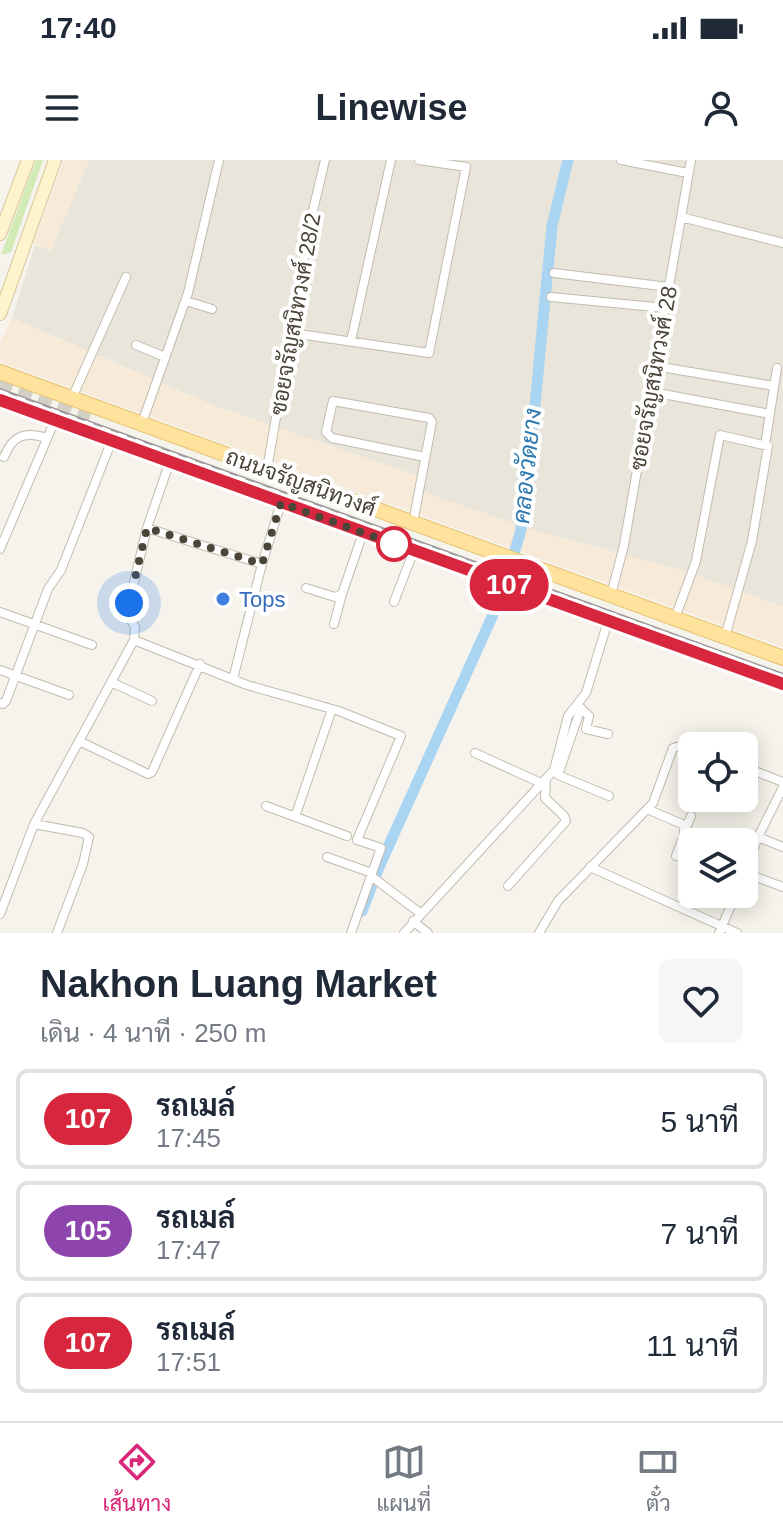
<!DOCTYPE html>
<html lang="th">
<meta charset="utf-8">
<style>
body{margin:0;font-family:Helvetica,Sarabun,sans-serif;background:#f6f6f7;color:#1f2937;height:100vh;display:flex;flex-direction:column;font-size:30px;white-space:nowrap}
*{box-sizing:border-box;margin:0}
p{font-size:26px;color:#747a83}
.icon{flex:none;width:44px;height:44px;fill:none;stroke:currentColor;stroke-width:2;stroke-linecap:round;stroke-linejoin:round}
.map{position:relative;height:773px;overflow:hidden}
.drawer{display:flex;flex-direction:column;background:#fff;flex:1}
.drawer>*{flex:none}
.badge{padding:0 16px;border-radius:26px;font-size:28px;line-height:52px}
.fabs{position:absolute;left:678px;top:572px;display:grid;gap:16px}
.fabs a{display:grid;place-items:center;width:80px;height:80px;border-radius:12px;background:#fff;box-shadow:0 4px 20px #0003;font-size:40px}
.you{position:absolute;width:40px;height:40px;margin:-20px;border:6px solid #fff;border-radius:50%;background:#1a73e8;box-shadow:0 0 0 12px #1a73e833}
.map>.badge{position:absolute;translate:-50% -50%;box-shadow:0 0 0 4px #fff}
.round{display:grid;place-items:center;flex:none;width:84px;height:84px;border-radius:12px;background:#f6f6f7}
.headline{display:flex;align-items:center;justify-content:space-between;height:136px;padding:0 40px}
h1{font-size:38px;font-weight:700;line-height:60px}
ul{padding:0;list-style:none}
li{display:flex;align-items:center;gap:24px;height:100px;margin:0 16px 12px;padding:0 24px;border:4px solid #e0e1e3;border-radius:12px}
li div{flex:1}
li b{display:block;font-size:30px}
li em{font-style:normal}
li .badge{min-width:88px;font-weight:700;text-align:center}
.status{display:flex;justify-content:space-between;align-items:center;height:56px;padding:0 40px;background:#fff;direction:ltr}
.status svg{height:22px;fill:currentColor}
header{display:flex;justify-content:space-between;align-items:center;height:104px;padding:0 40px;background:#fff;font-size:36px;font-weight:700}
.tab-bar{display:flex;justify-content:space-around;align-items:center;height:112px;border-top:2px solid #e0e1e3;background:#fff;font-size:22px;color:#747a83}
.tab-bar a{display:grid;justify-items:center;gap:4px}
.tab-bar .active{color:#db2777}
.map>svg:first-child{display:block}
</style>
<div class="status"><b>17:40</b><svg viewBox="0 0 49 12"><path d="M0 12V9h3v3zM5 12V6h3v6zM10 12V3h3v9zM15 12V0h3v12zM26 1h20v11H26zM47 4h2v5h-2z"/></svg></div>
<header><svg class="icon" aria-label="menu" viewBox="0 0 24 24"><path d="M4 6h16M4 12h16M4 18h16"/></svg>Linewise<svg class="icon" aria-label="person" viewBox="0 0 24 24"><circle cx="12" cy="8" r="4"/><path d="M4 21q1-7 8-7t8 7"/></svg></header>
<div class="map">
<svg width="783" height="773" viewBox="0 0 783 773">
<rect width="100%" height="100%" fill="#f6f3ec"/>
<path fill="#eae5da" d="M89,0h694v447l-99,-36 -151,-41 -110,-38 1,-14 -209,-72 -203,-88 23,-73 16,5z"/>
<path fill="#f7ead8" d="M64,0h25l-38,91 -18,-7z
M12,158l203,88 209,72 -1,14 110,38 151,41 99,36v40l-783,-285v-19z"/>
<path fill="#d2eab5" d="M36,0h7l-32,92 -10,3z"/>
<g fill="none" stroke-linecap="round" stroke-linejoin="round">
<path stroke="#a9d4f2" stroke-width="11" d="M362,751l18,-46 121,-268 20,-67 2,-50 11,-64 18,-190 16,-66"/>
<path stroke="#d4d0c8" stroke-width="14" stroke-dasharray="14 7" stroke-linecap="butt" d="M0,221l91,33"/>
<defs>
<path id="street" d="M621,0l67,13
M681,57l102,26
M554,113l115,14
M551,137l114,11
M186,141l26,8
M292,173l137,20 37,-186 -47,-7
M351,181l40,-181
M136,185l29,12
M655,206l119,20
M652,232l118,22
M72,238l54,-121
M142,263l46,-130 31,-133
M766,279l11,-71
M4,297c9,-22 21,-26 43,-19
M267,309l43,-246 15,-63
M413,363l19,-101 -3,-4 -96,-17 -7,31 6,6 93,19
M147,368l115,36
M0,389l55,-129
M306,428l29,9 7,-3 21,-61
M611,435l13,-50 67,-385
M394,442l20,-52
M0,452l92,33
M675,458l21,-57 24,-126 48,11 -16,95 -27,96
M334,464l8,-30
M134,480l113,45 92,26 62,25 -44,104 24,8 -9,25 -45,-16
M0,510l69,25
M233,519l29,-115 19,-61
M111,522l41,19
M0,543l3,1 3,-3 42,-112 13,-19 51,-130
M578,546l11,10 -3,13 22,5
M581,548l-23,67 51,21
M79,581l69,33 4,-2 48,-108
M475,593l66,30
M744,607l39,15
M266,646l81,30
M647,649l37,16v10l-8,21
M295,657l37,-108
M34,664l49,9 6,4 -6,27 -26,69
M686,668l5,-12
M758,677l25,10
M590,707l147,66
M745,713l38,14
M744,714l14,-37 25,-50
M371,716l49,37
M508,726l58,-65 -2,-5 -19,-18 1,-19
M0,754l34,-90 100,-184 1,-13 -5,-8 -1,-16 18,-75 23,-67
M413,761l15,12
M351,773l21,-60
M404,773l150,-163 14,-54 18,-23 22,-72
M539,773l19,-32 95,-98 20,-55 11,-3 8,4
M719,773l17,-39"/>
<path id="secondary" d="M0,74l28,-74
M0,154l55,-154"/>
<path id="primary" d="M0,212l783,286
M0,240l783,284"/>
</defs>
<use href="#street" stroke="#c2bbae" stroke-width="10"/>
<use href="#secondary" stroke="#d6c79b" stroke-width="14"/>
<use href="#primary" stroke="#e6c16a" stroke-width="16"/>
<use href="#street" stroke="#fff" stroke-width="8"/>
<use href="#secondary" stroke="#fff3cd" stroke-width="12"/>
<use href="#primary" stroke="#ffe39c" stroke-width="14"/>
<defs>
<path id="rail" d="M0,231l783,285"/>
</defs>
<use href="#rail" stroke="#9a9a9a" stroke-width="6"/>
<use href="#rail" stroke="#fff" stroke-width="3" stroke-dasharray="9" stroke-linecap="butt"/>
</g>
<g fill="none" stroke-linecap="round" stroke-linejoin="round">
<defs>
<path id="line" d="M0,240l783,284"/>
</defs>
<use href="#line" stroke="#fff" stroke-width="18"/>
<use href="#line" stroke="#d7263d" stroke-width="12"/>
<path stroke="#4b4439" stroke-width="8" stroke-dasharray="0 14.4" d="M129,443l18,-75 115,36 19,-61 113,41"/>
</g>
<circle fill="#fff" stroke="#d7263d" stroke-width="4" cx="394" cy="384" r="16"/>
<circle fill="#3f7fe0" stroke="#fff" stroke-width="3" cx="223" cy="439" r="8"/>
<g text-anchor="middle" stroke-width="8" stroke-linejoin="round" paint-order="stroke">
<g font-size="22" fill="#4b4439" stroke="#fff">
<text transform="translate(295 154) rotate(-80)" y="8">ซอยจรัญสนิทวงศ์ 28/2</text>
<text transform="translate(653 218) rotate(-80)" y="8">ซอยจรัญสนิทวงศ์ 28</text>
<text transform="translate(301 322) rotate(20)" y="8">ถนนจรัญสนิทวงศ์</text>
</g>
<g font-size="22" fill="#366cbe" stroke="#fff" text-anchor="start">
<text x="239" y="447">Tops</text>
</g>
<g font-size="24" font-style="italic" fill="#2e7ab2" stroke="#fff">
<text transform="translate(527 306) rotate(-84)" y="8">คลองวัดยาง</text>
</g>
</g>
</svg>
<div class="fabs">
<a><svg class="icon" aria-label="locate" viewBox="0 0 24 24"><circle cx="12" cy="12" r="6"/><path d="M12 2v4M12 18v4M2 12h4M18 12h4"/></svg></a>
<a><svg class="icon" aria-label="layers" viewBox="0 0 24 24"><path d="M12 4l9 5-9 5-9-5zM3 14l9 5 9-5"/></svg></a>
</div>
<div class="you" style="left:129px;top:443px"></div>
<b class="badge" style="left:509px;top:425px;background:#d7263d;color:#fff">107</b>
</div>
<section class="drawer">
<div class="headline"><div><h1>Nakhon Luang Market</h1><p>เดิน · 4 นาที · 250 m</p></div><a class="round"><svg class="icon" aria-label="heart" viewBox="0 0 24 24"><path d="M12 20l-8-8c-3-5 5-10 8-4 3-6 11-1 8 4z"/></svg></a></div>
<ul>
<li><span class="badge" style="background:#d7263d;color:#fff">107</span><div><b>รถเมล์</b><p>17:45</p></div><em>5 นาที</em></li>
<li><span class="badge" style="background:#8e44ad;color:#fff">105</span><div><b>รถเมล์</b><p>17:47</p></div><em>7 นาที</em></li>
<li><span class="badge" style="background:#d7263d;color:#fff">107</span><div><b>รถเมล์</b><p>17:51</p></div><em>11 นาที</em></li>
</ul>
</section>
<nav class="tab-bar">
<a class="active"><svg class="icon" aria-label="directions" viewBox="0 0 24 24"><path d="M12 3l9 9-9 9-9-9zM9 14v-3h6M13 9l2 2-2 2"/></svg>เส้นทาง</a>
<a><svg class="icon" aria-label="map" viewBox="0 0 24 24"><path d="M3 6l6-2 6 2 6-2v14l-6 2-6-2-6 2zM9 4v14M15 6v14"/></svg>แผนที่</a>
<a><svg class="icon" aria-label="tickets" viewBox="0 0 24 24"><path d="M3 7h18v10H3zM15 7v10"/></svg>ตั๋ว</a>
</nav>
